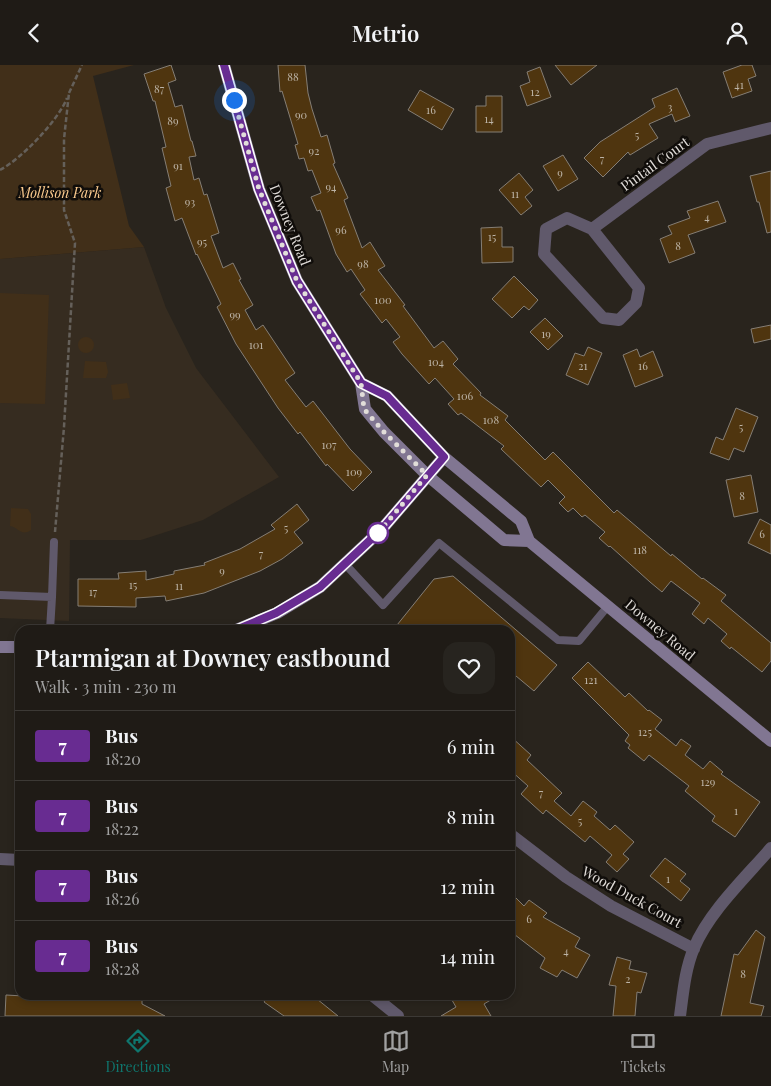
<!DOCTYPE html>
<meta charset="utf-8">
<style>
body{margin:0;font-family:"Playfair Display",serif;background:#27241f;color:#f1f3f6;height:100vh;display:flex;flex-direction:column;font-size:19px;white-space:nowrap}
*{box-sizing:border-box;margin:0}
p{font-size:16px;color:#a1a1a1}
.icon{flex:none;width:28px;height:28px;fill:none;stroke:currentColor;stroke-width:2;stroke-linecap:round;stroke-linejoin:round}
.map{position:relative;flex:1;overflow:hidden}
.details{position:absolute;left:15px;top:560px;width:500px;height:375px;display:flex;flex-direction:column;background:#1f1b16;border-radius:15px;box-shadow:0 2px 8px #0003,0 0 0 1px #3c3935}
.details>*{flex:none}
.badge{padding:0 10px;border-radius:4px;font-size:18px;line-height:32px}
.you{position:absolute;width:25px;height:25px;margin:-12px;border:4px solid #fff;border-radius:50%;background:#1a73e8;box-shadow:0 0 0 8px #1a73e833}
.map>.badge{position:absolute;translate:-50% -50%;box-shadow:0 0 0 2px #fff}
.round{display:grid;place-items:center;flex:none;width:52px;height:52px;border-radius:15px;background:#27241f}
.overview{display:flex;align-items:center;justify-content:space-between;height:85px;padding:0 20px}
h1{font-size:24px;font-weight:600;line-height:38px}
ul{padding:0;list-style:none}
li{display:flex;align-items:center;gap:15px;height:70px;padding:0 20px;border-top:1px solid #3c3935}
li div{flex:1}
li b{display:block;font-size:19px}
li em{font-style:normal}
li .badge{min-width:55px;font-weight:700;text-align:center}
header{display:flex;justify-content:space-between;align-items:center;height:65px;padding:0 20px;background:#1f1b16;font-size:22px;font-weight:600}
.menu{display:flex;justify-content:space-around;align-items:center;height:70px;border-top:1px solid #3c3935;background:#1f1b16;font-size:14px;color:#a1a1a1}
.menu a{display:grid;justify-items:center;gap:2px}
.menu .current{color:#0f766e}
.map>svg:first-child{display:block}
</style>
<header><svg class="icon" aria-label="back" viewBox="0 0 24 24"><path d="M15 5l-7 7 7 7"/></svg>Metrio<svg class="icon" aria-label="person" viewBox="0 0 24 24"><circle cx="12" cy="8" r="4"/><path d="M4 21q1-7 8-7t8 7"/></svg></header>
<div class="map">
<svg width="771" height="951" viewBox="0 0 771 951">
<rect width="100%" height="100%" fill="#29241d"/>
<path fill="#362c20" d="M144,182l22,61 30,60 83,109 -76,43 -62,20h-71l-1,81 -69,-3v-359z"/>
<path fill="#412f19" d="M0,0h134l-41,11 36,150 15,21 -144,12z
M0,228l49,2 -4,109 -45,-1z
M78 280a8 8 0 1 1 16 0a8 8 0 1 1-16 0Z
M85,296l21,1 2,10 -2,6h-23z
M127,318l3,15 -17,2 -2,-15z
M11,443l17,1 3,5v16c-10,7 -13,-3 -21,-4z"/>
<path fill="#4f350f" stroke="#857e75" d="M171,0l5,15 -8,3 7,24 7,-2 9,36h1l4,15 -7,1 5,23 5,-2 5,17 3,-1 12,39 -8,3 12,32 10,-5 8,16 -2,1 14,25 -8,5 11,20 7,-5 32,48 -10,7 21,27 7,-6 37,48 22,23 -19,19 -26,-27 -1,2 -26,-34 -2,2 -20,-26 -42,-64 -19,-37 4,-3 -24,-50 -1,1 -14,-37 -7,3 -9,-33 5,-2 -9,-38 4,-1 -11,-46h-2l-9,-27z
M278,0h27l3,28 4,16 9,28 6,-2 8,28 -2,1 15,34 -4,2 18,48 8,-6 15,24 -7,4 27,35 -2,1 31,42 9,-7 15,18 -5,5 28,29 -1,2 28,21 -3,4 40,40 8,-8 61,61 3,-3 54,46 1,-2 30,25 1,-1 23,17 -5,6 50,42v18l-9,11 -31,-25 -1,2 -9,-8 6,-7 -19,-16 -4,6 -12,-10 8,-11 -29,-22 -9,11 -12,-10 -40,-36 -1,1 -10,-9 6,-6 -20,-17 -3,2 -9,-9 -5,4 -9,-9 6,-6 -17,-17 -7,7 -40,-38 3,-3 -43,-33 -3,2 -10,-11 6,-5 -19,-21 -6,6 -27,-30 -9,-12 7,-5 -14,-18 -4,4 -22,-29 5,-4 -14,-21 -4,3 -11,-18 -16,-44 -3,1 -6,-14 10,-4 -9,-23 -4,1 -4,-13 -5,1 -4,-14 3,-1 -16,-53 -2,1z
M555,0h42l-26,20z
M742,0h10l4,11 -8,3 4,12 -20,7 -9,-26z
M540,2l11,30 -24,9 -7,-20 10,-4 -3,-10z
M677,23l13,28 -15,6 -3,-8 -23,10 9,14 -28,17 -2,-3 -25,25 -19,-19 16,-16 55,-35 -3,-8z
M420,25l34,19 -12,21 -34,-20z
M486,31h16v36h-26v-26h10z
M563,90l15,24 -20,12 -15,-25z
M771,106v61l-4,1 -8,-31h-2l-7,-26z
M519,108l14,17 -8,7 7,9 -11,9 -22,-25z
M718,136l8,21 -38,13 7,18 -26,10 -9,-24 12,-5 -4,-8 22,-8 -3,-7z
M502,162v20h11v15l-31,1 -1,-35z
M514,211l24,24 -9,10 -5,-4 -12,12 -20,-19z
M545,253l18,18 -15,14 -18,-18z
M771,260v14l-17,4 -3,-14z
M588,282l14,6 -14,32 -22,-10 9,-22 9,3z
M637,284l3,8 13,-6 10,25 -28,11 -12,-32z
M736,343l22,9 -14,35 -10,-4 -5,12 -19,-7 6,-16 7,3z
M751,410l7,37 -24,5 -8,-37z
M297,439l12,16 -15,12 9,11 -21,16 -22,12 -56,22 -38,8 -1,-5 -29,2v9l-58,-1v-27h41l-1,-6 28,-2v9l28,-6v-3l31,-6 -1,-2 36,-14 35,-20 -4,-4z
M760,454l11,6v29l-23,-11z
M453,511l104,89 -23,26 -24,-20v-41h-49l-4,-4h-24l-1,4h-39l41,-51z
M588,597l37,35 4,-4 19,18 1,-1 13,10 -7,9 21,17 5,-7 10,7 -6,9 18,14 7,-8 13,11 -2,2 39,28 -25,35 -23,-16 3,-5 -30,-25 4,-5 -40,-31 -5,6 -16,-13 2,-3 -5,-4 4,-6 -57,-57z
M510,671l21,19 -4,5 35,33 -8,8 17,15 12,-15 14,11 -3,4 16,14 5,-5 19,17 -11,12 6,5 -12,13 -11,-10 6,-7 -22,-19 -5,6 -39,-32 -3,4 -22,-20 7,-8 -18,-16z
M665,793l21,16 -6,7 10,8 -9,12 -31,-25z
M510,827l14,14 5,-6 18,13 -4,4 37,21 -5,9 15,8 -13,23 -15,-8 -5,7 -17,-9 5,-10 -35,-27z
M756,865l9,7 -15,66 14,3 -3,10h-40l13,-62 4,1z
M617,892l14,4 -2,8 18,4 -6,20 -4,-1 -2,24h-22l3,-30 -7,-1z
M6,930l70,4 1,-4 65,2v7l23,12h-160z
M269,930h43l26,21h-54l-20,-14z
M449,930h50l-15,9 7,12h-50l15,-9z"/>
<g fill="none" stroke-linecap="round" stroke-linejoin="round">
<path stroke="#65605a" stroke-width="2.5" stroke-dasharray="5 2.5" stroke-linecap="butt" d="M69,28l13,-28
M0,105c21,-11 58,-49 67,-72
M55,467l9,-105 11,-184 -11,-33v-71l5,-46"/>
<path stroke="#60596b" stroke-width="8" d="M345,499l38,41 56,-62 119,97 21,1 29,-35
M0,530l52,2 -2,33
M52,532l2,-55"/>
<path stroke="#60596b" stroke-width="12" d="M567,153l25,11 47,59 -3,15 -17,17 -16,-2 -59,-64 2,-25z
M592,164l115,-85 64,-16
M510,769l56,43 45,29 83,43
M0,794l20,1
M372,930l26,21
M680,951c3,-22 5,-47 14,-68 15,-36 51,-70 77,-100"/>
<path stroke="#817692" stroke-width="12" d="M224,0l35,124 38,92 64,102 4,26 19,23 43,43 77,65 25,1
M361,318l26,13 57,61 77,64 8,20 242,200
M236,565l41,-17 43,-26 62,-58 62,-72
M0,582h20"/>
</g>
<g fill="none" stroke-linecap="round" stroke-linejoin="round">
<defs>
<path id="line" d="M224,0l35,124 38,92 64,102 26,13 57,61 -62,72 -62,58 -44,26 -40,17"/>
</defs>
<use href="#line" stroke="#fff" stroke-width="11"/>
<use href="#line" stroke="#682c91" stroke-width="8"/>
<path stroke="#e1ddd9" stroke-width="5" stroke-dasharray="0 9" d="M234,35l25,89 38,92 64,102 3,26 20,23 43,43 -49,58"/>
</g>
<circle fill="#fff" stroke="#682c91" stroke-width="2.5" cx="378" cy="468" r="10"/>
<g text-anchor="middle" stroke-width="5" stroke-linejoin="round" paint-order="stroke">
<g font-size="11" fill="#bcb3a6">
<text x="293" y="16">88</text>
<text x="739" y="24">41</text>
<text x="159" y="28">87</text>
<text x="535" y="31">12</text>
<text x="670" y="46">3</text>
<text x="431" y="49">16</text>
<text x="301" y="54">90</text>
<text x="489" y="58">14</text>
<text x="173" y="60">89</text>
<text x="637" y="74">5</text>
<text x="314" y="90">92</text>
<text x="602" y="98">7</text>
<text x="178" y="105">91</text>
<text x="560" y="112">9</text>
<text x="331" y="126">94</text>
<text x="515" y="133">11</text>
<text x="190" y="141">93</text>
<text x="707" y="156">4</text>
<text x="341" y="169">96</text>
<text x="492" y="176">15</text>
<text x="202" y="181">95</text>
<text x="678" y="185">8</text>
<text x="363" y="203">98</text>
<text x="383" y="239">100</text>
<text x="235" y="254">99</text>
<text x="546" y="273">19</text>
<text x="256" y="284">101</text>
<text x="436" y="301">104</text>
<text x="583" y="305">21</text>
<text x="643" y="305">16</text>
<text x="465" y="335">106</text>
<text x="491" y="359">108</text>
<text x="741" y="366">5</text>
<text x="329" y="384">107</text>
<text x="354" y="411">109</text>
<text x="742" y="435">8</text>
<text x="286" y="467">5</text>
<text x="762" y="473">6</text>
<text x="640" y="489">118</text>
<text x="261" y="493">7</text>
<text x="222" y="510">9</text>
<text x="133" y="524">15</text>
<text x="179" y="525">11</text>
<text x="93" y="531">17</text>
<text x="591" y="619">121</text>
<text x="645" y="671">125</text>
<text x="708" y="721">129</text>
<text x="541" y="732">7</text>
<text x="736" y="750">1</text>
<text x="580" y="760">5</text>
<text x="668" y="818">1</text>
<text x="529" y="858">6</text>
<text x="566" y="890">4</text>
<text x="743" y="913">8</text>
<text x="628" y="918">2</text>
</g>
<g font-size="14" fill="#e1ddd9" stroke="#100d0a">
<text transform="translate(655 99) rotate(-36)" y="5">Pintail Court</text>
<text transform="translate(290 160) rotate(68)" y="5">Downey Road</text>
<text transform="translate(660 565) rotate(40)" y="5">Downey Road</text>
<text transform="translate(632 832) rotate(29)" y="5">Wood Duck Court</text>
</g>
<g font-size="14" font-style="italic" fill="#faca8e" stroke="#100d0a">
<text x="60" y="133">Mollison Park</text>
</g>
</g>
</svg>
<div class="you" style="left:234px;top:35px"></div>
<section class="details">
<div class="overview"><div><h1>Ptarmigan at Downey eastbound</h1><p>Walk · 3 min · 230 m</p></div><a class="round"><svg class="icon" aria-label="heart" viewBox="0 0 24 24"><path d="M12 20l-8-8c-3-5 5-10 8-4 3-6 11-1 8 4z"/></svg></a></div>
<ul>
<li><span class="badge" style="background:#682c91;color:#fff">7</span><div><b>Bus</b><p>18:20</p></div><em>6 min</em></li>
<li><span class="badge" style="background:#682c91;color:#fff">7</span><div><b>Bus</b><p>18:22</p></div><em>8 min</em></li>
<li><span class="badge" style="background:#682c91;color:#fff">7</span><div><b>Bus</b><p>18:26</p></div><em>12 min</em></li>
<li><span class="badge" style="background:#682c91;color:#fff">7</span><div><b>Bus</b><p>18:28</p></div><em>14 min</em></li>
</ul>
</section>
</div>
<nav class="menu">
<a class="current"><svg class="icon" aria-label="directions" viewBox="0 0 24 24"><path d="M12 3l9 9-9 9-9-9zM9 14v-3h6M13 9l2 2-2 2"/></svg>Directions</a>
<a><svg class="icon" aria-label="map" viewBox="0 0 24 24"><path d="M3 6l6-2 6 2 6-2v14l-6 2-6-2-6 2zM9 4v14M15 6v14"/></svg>Map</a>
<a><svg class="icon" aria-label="tickets" viewBox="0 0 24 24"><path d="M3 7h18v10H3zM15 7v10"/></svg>Tickets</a>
</nav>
